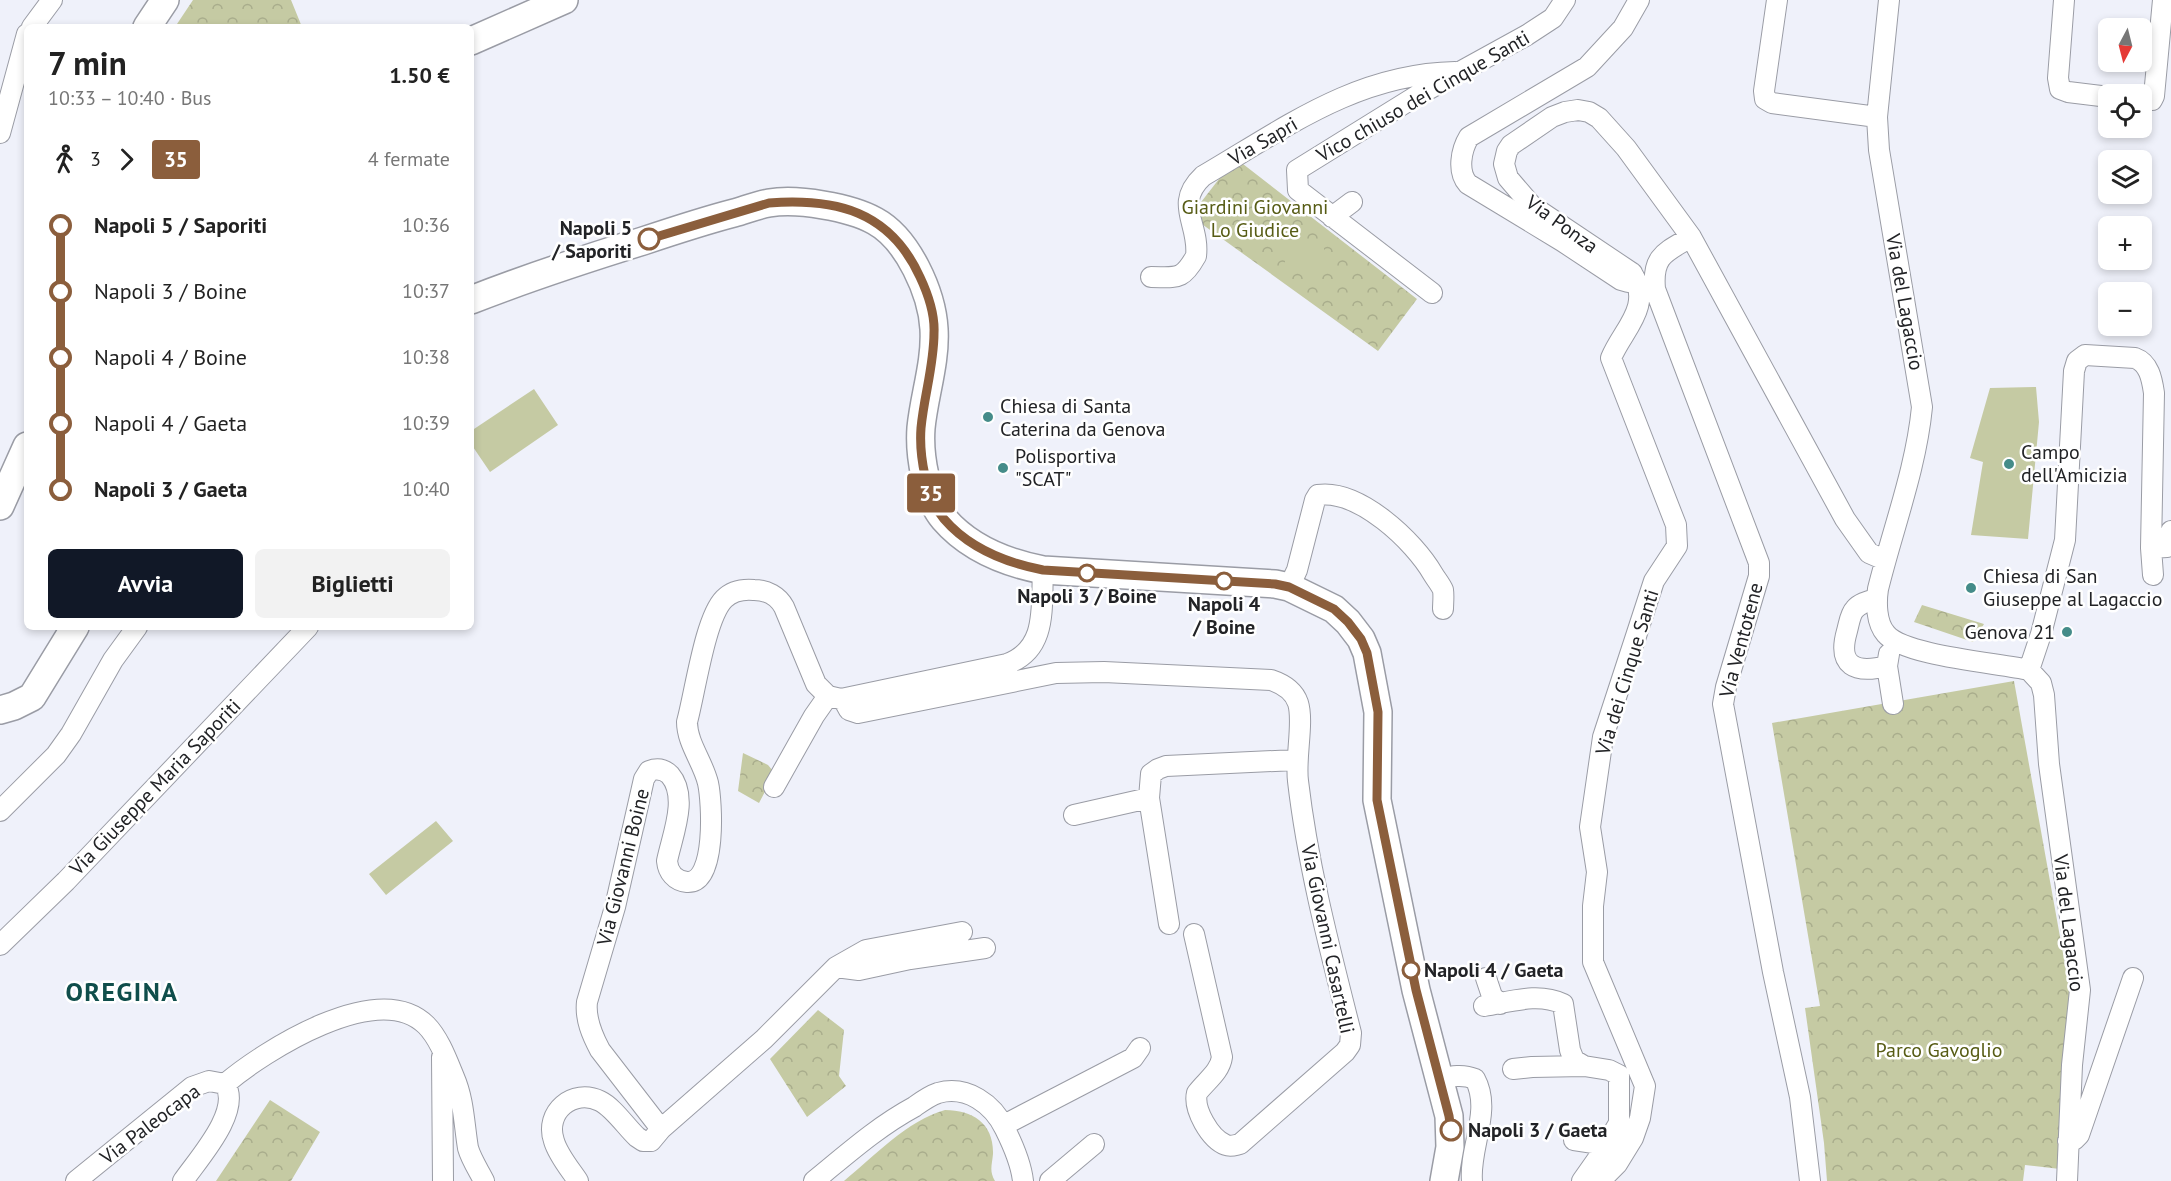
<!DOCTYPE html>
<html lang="it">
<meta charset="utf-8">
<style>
body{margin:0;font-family:"PT Sans",sans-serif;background:#f2f2f2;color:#222;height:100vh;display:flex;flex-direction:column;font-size:22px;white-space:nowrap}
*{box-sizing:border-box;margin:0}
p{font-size:20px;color:#767676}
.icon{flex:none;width:33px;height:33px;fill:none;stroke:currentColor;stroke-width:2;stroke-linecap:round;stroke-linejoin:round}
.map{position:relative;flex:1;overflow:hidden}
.sheet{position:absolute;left:24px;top:24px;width:450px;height:606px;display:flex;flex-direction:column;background:#fff;border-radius:9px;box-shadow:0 3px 9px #0003}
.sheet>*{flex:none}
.badge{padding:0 12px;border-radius:4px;font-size:21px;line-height:39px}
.needle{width:39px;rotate:187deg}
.fabs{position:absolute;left:2098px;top:18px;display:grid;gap:12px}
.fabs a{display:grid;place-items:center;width:54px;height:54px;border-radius:9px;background:#fff;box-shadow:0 3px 9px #0003;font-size:30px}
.map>.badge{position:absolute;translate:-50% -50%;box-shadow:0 0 0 3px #fff}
.legs{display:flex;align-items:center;gap:9px;height:66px;padding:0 24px;font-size:20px}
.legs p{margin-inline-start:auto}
.head{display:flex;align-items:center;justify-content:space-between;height:102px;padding:0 24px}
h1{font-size:33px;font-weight:800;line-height:45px}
.cta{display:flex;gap:12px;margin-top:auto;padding:12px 24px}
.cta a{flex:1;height:69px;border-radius:9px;background:#111827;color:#fff;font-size:24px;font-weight:800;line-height:69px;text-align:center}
.cta a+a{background:#f2f2f2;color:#222}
ul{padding:0 24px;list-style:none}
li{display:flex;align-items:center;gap:21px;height:66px;font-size:22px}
li i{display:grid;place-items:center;width:9px;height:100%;margin:0 8px;background:currentColor}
li i::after{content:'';width:15px;height:15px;margin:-8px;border:4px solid;border-radius:50%;background:#fff}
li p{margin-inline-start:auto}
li:first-child i{background:linear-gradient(#0000 50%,currentColor 0)}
li:last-child i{background:linear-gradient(currentColor 50%,#0000 0)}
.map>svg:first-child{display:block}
</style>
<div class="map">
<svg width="2171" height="1181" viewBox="0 0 2171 1181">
<defs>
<pattern id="park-crowns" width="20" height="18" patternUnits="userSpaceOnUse" patternTransform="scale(1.5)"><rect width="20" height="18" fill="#c5caa3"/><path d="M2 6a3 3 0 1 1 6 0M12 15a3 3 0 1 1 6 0" fill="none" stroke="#a9ad8c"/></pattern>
</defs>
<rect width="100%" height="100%" fill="#eff1fa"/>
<path fill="url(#park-crowns)" d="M193,0h98l11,27h-127z
M1243,164l174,135 -39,52 -179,-129 -1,-16 28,-36z
M1922,605l62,19 -11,18 -59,-20z
M2014,681l57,317 -11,171 -35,-4 -2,16h-196l-3,-38 -19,-135 15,-2 -48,-283z
M743,753l25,12 5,6 -1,7 -13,25 -21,-12z
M818,1010l26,20 -5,46 7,10 -39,31 -37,-58z
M270,1100l50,32 -29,49h-75z
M945,1110c28,0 49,14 48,44 -1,11 -4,17 2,27h-151c29,-24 64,-61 101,-71z"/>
<path fill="#c5caa3" d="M1285,246h39v23h-39z
M2036,387l3,35 -11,117 -57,-4 12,-73 -13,-4 20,-70z
M534,389l24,36 -68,47 -19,-28v-13z
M436,821l17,20 -67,54 -17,-21z"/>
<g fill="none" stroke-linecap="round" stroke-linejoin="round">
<defs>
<path id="street" d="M1639,0l-16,28 -36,39 -118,70c-8,13 -12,35 -1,47l94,57 59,39 7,2 4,-2v-7l-100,-67 -24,-28 -4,-14 3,-13 4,-6 41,-28 13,-5 13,-2 11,2 10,6 27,30 65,89 154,282 24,34 16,7
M1777,0l-13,91 1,8 7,4 105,14
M1889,0l-12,117 2,33 43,257c-6,62 -29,121 -44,182 -2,13 -2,34 8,45 18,22 113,29 143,36l12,13 3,12 5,69 31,226 -8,75 -5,116
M2064,0l-6,78 2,11 8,3 41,5
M32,27l20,-27
M2142,100h10l2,-4 9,-96
M0,133l27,-99
M1332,217l20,-15
M1691,237c-25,15 -39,18 -36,52l104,274v13l-33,111 -3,17 50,268 27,125 10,84
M1151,277c26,0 31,4 45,-21 4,-32 -23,-52 7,-80 82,-48 153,-102 252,-104
M1432,293l-134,-103 -1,-20 121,-75 109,-60 26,-17 12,-18
M2151,548l16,-1 4,-16
M1289,587l8,-17 18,-70 3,-5c41,-6 96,46 115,79 3,5 8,11 10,16 1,6 0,14 0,19
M1876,599c-7,2 -16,4 -21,10 -5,5 -6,15 -8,22 -10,35 8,43 40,35
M1889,654l-2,12 6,38
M2029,670l12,-36 24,-94 9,-169 3,-10 8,-6 50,3c14,5 17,21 19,35l-3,155 2,27
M843,699l6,11 9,3 198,-40 48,-1 167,8c12,4 23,11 27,23 6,19 -3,55 0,78 10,86 32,169 53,252l-1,12 -5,7 -105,92c-5,1 -9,3 -14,1 -16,-6 -33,-36 -29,-52 9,-12 23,-21 25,-36l-28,-123
M774,787l40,-71 14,-20
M0,811l56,-56 15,-21 42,-74 24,-33
M1074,815l75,-17
M1169,924l-20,-126 2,-24 7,-5 8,-3 130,-6
M0,945l66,-64 242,-254
M836,967l23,3 51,-11 75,-11
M1486,978l6,18 8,8
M1484,1006c26,-4 54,-14 79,-2l7,46 4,10 10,6 25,4 10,5v48l-18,31 -19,27
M442,1057l1,124
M1513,1069l19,-2 52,-1
M1439,1079c13,-3 24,-5 36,0 17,31 -6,69 -3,102
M225,1084c39,-33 153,-106 201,-59 13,13 21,35 28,52 10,23 10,47 14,71 3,11 11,23 16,33
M1004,1125l129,-67 7,-10
M661,1129l-61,-79c-8,-15 -15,-31 -13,-48l28,-95 29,-128 5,-8c8,-3 15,-2 21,4 19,22 2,61 -3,86 1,11 8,20 20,21 30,2 25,-81 21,-99 -5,-21 -21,-40 -21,-61 8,-29 18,-104 37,-123 8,-8 19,-10 30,-9 13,0 24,6 30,17l32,77 12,12 13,3 166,-35c41,-15 34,-57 36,-94
M1574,1140l33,5
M2068,1141l6,-1 5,-5 54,-157
M76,1181l116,-94 17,-6 16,3
M183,1181c16,-23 59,-70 42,-97
M578,1181c-8,-12 -20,-26 -24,-40 -10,-29 19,-53 46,-40 13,6 27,27 37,36l6,4h8l10,-12 103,-90 72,-72 30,-17 96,-18
M814,1181c32,-26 63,-54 100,-74 7,-5 15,-11 24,-14 29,-8 55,11 67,36 8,16 16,34 18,52
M1050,1181l44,-37
M1600,1181l17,-17 16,-26 7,-20 5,-32 -52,-124v-56l4,-34 -7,-45 13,-90 51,-156 23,-35 -1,-21 -65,-167c12,-29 42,-51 21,-85"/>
<path id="secondary" d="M147,27l18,-27
M471,41l93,-41
M471,300c56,-22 114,-41 172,-59 30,-10 60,-20 91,-28 11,-3 23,-8 35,-10 18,-3 37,-1 54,2 18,3 36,7 52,16 33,18 57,72 59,108 2,33 -10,67 -13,99 -2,27 5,70 23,91 25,29 63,44 99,51l232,14 14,3 45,22 14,13 13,17 6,14 11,59 -1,88 39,190 33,126 1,31 -6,34
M0,506l27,-60
M0,710l14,-4 18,-9 43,-70"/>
</defs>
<use href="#street" stroke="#9a9ca5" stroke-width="22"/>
<use href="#secondary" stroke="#9a9ca5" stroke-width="30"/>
<use href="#street" stroke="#fff" stroke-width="20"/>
<use href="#secondary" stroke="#fff" stroke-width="27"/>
</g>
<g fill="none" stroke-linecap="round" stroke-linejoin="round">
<defs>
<path id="line-1" d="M649,239l120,-36c67,-5 121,8 151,74 8,17 15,36 14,56 0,32 -10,63 -13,95 -2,27 5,70 23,91 25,29 63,44 99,51l232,14 14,3 45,22 14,13 13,17 6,14 11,59 -1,88 39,190 33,126 2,14"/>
</defs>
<use href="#line-1" stroke="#fff" stroke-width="14"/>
<use href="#line-1" stroke="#8b5e3c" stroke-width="9"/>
</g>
<g fill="#fff" stroke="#8b5e3c" stroke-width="3">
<circle cx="649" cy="239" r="10"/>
<circle cx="1087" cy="573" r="8"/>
<circle cx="1224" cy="581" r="8"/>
<circle cx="1411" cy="970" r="8"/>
<circle cx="1451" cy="1130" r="10"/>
</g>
<g fill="#458c89" stroke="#fff" stroke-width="2">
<circle cx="988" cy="417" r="6"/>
<circle cx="2009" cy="464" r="6"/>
<circle cx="1003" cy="468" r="6"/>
<circle cx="1971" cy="588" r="6"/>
<circle cx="2067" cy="632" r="6"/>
</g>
<g text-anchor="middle" stroke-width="5" stroke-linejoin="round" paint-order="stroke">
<g font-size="20" fill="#222326" stroke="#fff">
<text transform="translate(1423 96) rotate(-30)" y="7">Vico chiuso dei Cinque Santi</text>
<text transform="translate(1263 141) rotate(-30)" y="7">Via Sapri</text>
<text transform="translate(1562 224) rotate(36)" y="7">Via Ponza</text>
<text transform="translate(1905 302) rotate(80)" y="7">Via del Lagaccio</text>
<text transform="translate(1741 640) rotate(-75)" y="7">Via Ventotene</text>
<text transform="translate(1627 672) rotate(-73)" y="7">Via dei Cinque Santi</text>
<text transform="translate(155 787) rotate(-46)" y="7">Via Giuseppe Maria Saporiti</text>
<text transform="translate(623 867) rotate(-76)" y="7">Via Giovanni Boine</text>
<text transform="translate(2069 923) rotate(83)" y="7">Via del Lagaccio</text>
<text transform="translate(1328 939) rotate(78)" y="7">Via Giovanni Casartelli</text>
<text transform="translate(150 1124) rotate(-37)" y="7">Via Paleocapa</text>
</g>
<g font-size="20" fill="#575c15" stroke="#fff">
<text x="1255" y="214">Giardini Giovanni<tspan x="1255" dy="23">Lo Giudice</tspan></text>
<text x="1939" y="1057">Parco Gavoglio</text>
</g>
<g font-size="20" font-weight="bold" fill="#222326" stroke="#fff">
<text x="632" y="235" text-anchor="end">Napoli 5<tspan x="632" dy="23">/ Saporiti</tspan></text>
<text x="1087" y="603">Napoli 3 / Boine</text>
<text x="1224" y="611">Napoli 4<tspan x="1224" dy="23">/ Boine</tspan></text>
<text x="1424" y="977" text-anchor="start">Napoli 4 / Gaeta</text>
<text x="1468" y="1137" text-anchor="start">Napoli 3 / Gaeta</text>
</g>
<g font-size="20" fill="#222326" stroke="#fff" text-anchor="start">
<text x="1000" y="413">Chiesa di Santa<tspan x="1000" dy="23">Caterina da Genova</tspan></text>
<text x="2021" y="459">Campo<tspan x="2021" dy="23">dell'Amicizia</tspan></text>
<text x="1015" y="463">Polisportiva<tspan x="1015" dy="23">"SCAT"</tspan></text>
<text x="1983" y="583">Chiesa di San<tspan x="1983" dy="23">Giuseppe al Lagaccio</tspan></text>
<text x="2055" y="639" text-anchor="end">Genova 21</text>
</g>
<g font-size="26" font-weight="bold" letter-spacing="1.5" fill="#104e4b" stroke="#fff">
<text x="122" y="1001">OREGINA</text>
</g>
</g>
</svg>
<div class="fabs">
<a><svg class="needle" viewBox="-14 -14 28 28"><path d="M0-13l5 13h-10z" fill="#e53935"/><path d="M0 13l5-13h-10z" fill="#767676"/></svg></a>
<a><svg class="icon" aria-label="locate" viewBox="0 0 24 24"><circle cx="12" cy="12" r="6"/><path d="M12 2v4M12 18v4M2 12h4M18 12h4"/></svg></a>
<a><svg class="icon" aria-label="layers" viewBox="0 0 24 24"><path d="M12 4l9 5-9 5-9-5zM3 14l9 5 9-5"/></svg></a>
<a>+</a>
<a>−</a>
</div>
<b class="badge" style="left:931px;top:493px;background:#8b5e3c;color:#fff">35</b>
<section class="sheet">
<div class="head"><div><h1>7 min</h1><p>10:33 – 10:40 · Bus</p></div><b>1.50 €</b></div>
<div class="legs"><svg class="icon" aria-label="walk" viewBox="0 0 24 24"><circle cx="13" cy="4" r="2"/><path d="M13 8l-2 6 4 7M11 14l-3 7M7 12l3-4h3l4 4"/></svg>3<svg class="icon" aria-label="forward" viewBox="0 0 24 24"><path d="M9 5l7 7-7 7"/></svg><b class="badge" style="background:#8b5e3c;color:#fff">35</b><p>4 fermate</p></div>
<ul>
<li><i style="color:#8b5e3c"></i><b>Napoli 5 / Saporiti</b><p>10:36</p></li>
<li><i style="color:#8b5e3c"></i><span>Napoli 3 / Boine</span><p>10:37</p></li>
<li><i style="color:#8b5e3c"></i><span>Napoli 4 / Boine</span><p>10:38</p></li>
<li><i style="color:#8b5e3c"></i><span>Napoli 4 / Gaeta</span><p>10:39</p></li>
<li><i style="color:#8b5e3c"></i><b>Napoli 3 / Gaeta</b><p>10:40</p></li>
</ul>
<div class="cta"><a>Avvia</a><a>Biglietti</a></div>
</section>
</div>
